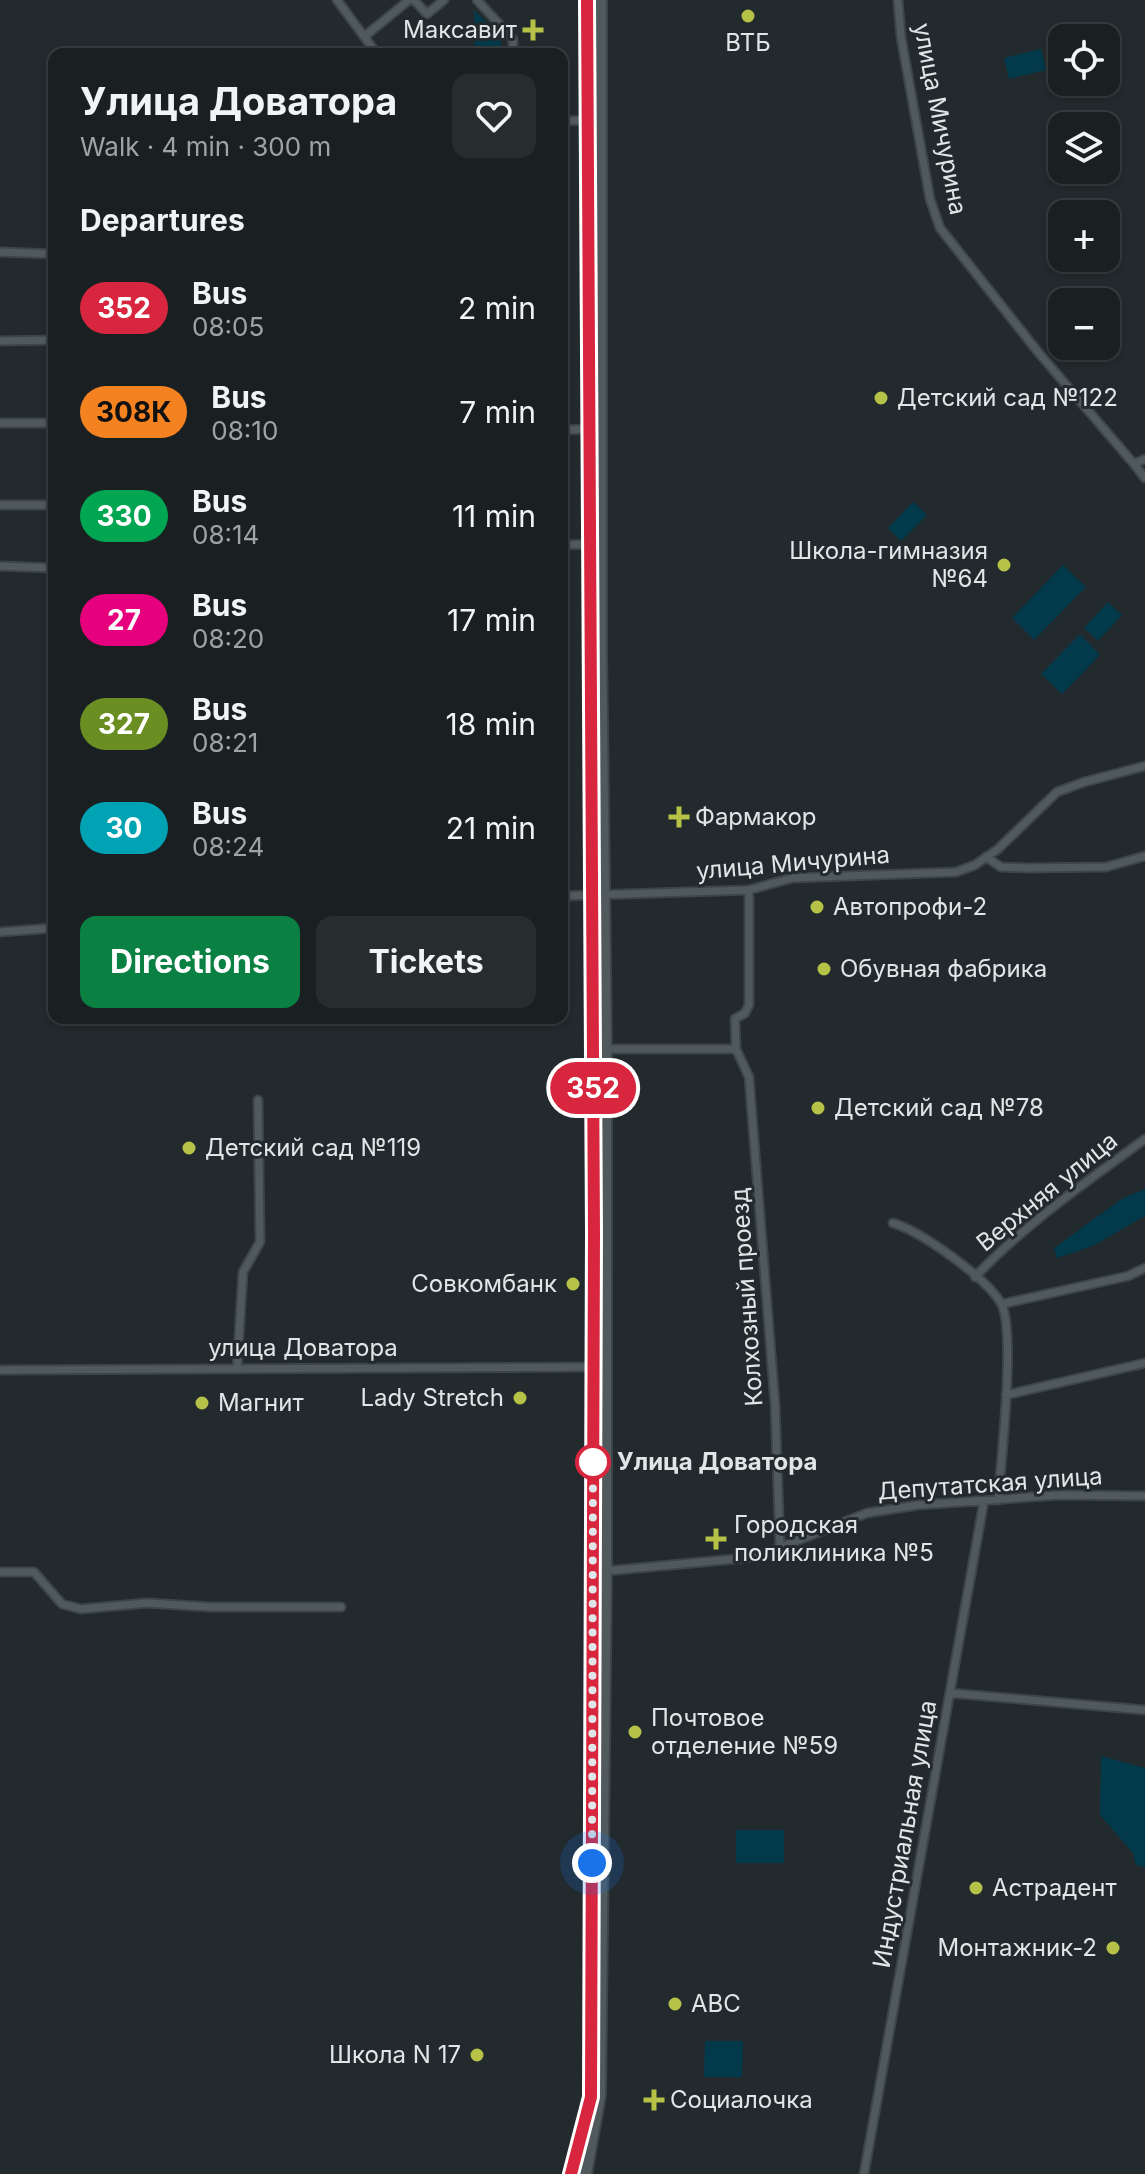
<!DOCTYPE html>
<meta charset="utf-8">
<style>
body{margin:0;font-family:Inter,sans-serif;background:#272d2f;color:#f1f3f6;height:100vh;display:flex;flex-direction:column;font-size:30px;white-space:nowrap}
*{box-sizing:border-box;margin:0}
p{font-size:26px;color:#9fa3a5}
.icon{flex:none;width:44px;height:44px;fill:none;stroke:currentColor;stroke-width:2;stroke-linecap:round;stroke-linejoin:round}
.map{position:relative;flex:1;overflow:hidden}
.panel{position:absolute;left:48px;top:48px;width:520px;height:976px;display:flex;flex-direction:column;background:#1a2022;border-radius:16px;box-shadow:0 2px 6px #0004,0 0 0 2px #383e40}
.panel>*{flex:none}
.badge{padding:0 16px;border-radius:26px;font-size:28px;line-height:52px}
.tools{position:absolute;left:1048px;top:24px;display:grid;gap:16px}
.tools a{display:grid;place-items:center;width:72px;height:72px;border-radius:16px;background:#1a2022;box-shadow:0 2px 6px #0004,0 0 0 2px #383e40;font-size:40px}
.you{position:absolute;width:40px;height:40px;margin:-20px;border:6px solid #fff;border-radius:50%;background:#1a73e8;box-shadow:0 0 0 12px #1a73e833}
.map>.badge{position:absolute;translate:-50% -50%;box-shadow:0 0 0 4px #fff}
h2{padding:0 32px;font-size:30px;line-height:72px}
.round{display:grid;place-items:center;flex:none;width:84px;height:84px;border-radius:16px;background:#272d2f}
.overview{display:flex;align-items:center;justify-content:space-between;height:136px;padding:0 32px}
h1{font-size:38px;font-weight:700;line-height:60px}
.cta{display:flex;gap:16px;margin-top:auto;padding:16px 32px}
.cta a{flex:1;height:92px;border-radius:16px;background:#0b8043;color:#fff;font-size:32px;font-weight:700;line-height:92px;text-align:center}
.cta a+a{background:#272d2f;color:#f1f3f6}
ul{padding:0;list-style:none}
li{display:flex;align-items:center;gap:24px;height:104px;padding:0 32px}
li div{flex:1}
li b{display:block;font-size:30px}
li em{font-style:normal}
li .badge{min-width:88px;font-weight:700;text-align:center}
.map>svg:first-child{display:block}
</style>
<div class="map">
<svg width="1145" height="2174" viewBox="0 0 1145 2174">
<rect width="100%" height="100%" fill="#222a2d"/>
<path fill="#023a4b" d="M474,10l27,26v18h-26z
M1041,49l5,21 -37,9 -5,-21z
M913,502l14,13 -26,26 -13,-13z
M1063,565l23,22 -52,53 -22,-22z
M1108,602l14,13 -24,26 -14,-13z
M1080,634l20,21 -38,39 -21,-20z
M1145,1189v27l-52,30 -36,12 -3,-10 69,-50z
M1101,1756l44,12v99l-9,-2 -3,-12 -33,-38z
M736,1830h48v33h-48z
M705,2041h38l-1,36h-38z"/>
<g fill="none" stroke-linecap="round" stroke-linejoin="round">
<defs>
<path id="minor" d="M337,0l40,54
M414,0l13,14 17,-14
M477,0l36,39v15
M898,0l3,37 29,162 10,29 98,124 96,112
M365,36l44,-36
M562,121l27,-1
M0,252l54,2
M0,341l54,-1
M0,423h54
M562,430l28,-1
M1145,459l-11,5 11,14
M0,505h54
M562,545l29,-1
M0,566l54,2
M986,857l15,10 26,1 79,-1 39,-11
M749,890v115l-4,8 -10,6 1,30 13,28 26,327 5,142
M562,896l187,-6 43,-12 164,-6 19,-7 23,-16 59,-57 27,-10 61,-16
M0,932l54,-4
M606,1049h130
M893,1223c29,9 92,54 108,80 15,27 0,160 -3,197
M975,1277c50,-53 111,-95 170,-138
M1002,1304l126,-28 17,-8
M237,1368l6,-96 17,-30 -2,-142
M0,1370l596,-3
M1006,1395l139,-32
M606,1571l150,-14 111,-44 51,-8 141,-10 86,1
M0,1572h34l28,32 19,5 66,-6 64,4h130
M950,1693l195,17
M864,2174l120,-673"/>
<path id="secondary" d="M571,2174l20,-77 3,-864 -7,-1233
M586,2174l14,-79 6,-524v-522l-5,-398v-651"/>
</defs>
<use href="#minor" stroke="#3e4548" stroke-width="11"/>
<use href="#secondary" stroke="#3e4548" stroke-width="14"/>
<use href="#minor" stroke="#505a5d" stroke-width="7"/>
<use href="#secondary" stroke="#505a5d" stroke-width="10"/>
</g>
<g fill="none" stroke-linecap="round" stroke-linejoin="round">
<defs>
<path id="line" d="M571,2174l20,-77 3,-864 -7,-1233"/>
</defs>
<use href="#line" stroke="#fff" stroke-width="18"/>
<use href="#line" stroke="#d7263d" stroke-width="12"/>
<path stroke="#e0e5e7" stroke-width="8" stroke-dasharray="0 14.4" d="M592,1863l1,-405v4"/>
</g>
<g fill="#b6c148" stroke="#222a2d" stroke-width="3">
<circle cx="748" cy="16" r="8"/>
<path d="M529 18h8v8h8v8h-8v8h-8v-8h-8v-8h8z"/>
<circle cx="881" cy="398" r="8"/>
<circle cx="1004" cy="565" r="8"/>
<path d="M675 805h8v8h8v8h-8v8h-8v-8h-8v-8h8z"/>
<circle cx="817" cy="907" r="8"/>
<circle cx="824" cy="969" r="8"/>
<circle cx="818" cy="1108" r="8"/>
<circle cx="189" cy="1148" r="8"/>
<circle cx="573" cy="1284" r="8"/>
<circle cx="520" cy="1398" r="8"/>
<circle cx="202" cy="1403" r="8"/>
<path d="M712 1527h8v8h8v8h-8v8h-8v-8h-8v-8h8z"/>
<circle cx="635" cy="1732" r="8"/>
<circle cx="976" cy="1888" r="8"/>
<circle cx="1113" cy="1948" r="8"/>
<circle cx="675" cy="2004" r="8"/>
<circle cx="477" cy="2055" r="8"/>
<path d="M650 2088h8v8h8v8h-8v8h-8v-8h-8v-8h8z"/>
</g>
<circle fill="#fff" stroke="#d7263d" stroke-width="4" cx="593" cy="1462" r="16"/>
<g text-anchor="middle" stroke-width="6" stroke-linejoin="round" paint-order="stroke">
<g font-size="24" fill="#e0e5e7" stroke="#222a2d" text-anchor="start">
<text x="517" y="38" text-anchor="end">Максавит</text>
<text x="748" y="51" text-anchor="middle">ВТБ</text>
<text x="897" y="406">Детский сад №122</text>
<text x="988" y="559" text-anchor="end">Школа-гимназия<tspan x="988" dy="28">№64</tspan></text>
<text x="695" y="825">Фармакор</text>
<text x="833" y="915">Автопрофи-2</text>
<text x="840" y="977">Обувная фабрика</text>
<text x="834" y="1116">Детский сад №78</text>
<text x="205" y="1156">Детский сад №119</text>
<text x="557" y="1292" text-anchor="end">Совкомбанк</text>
<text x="504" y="1406" text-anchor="end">Lady Stretch</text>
<text x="218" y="1411">Магнит</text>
<text x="734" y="1533">Городская<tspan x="734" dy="28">поликлиника №5</tspan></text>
<text x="651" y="1726">Почтовое<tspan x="651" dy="28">отделение №59</tspan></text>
<text x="992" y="1896">Астрадент</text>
<text x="1097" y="1956" text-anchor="end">Монтажник-2</text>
<text x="691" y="2012">АВС</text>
<text x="461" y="2063" text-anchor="end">Школа N 17</text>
<text x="670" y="2108">Социалочка</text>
</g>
<g font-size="24" fill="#e0e5e7" stroke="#222a2d">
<text transform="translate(940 119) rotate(79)" y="8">улица Мичурина</text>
<text transform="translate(793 863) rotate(-5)" y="8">улица Мичурина</text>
<text transform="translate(1047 1192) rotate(-39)" y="8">Верхняя улица</text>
<text transform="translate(747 1297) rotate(-94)" y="8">Колхозный проезд</text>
<text x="303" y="1356">улица Доватора</text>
<text transform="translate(990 1484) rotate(-4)" y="8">Депутатская улица</text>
<text transform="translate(905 1834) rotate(-80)" y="8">Индустриальная улица</text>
</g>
<g font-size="24" font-weight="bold" fill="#e0e5e7" stroke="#222a2d" text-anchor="start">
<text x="617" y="1470">Улица Доватора</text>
</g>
</g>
</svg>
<div class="tools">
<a><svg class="icon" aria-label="locate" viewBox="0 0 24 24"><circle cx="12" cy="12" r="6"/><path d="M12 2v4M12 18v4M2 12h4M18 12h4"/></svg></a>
<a><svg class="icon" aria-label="layers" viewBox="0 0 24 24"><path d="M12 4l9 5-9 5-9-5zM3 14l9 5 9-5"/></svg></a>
<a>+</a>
<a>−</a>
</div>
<div class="you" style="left:592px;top:1863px"></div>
<b class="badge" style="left:593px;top:1088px;background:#d7263d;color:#fff">352</b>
<section class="panel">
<div class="overview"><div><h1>Улица Доватора</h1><p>Walk · 4 min · 300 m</p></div><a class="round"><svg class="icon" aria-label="heart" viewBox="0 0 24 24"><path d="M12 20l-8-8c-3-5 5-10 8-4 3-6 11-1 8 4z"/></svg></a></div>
<h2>Departures</h2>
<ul>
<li><span class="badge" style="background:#d7263d;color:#fff">352</span><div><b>Bus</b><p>08:05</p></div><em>2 min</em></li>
<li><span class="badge" style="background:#f58220;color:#111">308К</span><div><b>Bus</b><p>08:10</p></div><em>7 min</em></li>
<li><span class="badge" style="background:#00a651;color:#fff">330</span><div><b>Bus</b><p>08:14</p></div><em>11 min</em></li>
<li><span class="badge" style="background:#e6007e;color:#fff">27</span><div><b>Bus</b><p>08:20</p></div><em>17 min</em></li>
<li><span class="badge" style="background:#6b8e23;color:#fff">327</span><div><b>Bus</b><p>08:21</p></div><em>18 min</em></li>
<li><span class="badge" style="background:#00a3b4;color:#fff">30</span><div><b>Bus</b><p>08:24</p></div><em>21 min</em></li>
</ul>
<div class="cta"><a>Directions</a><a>Tickets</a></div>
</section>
</div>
